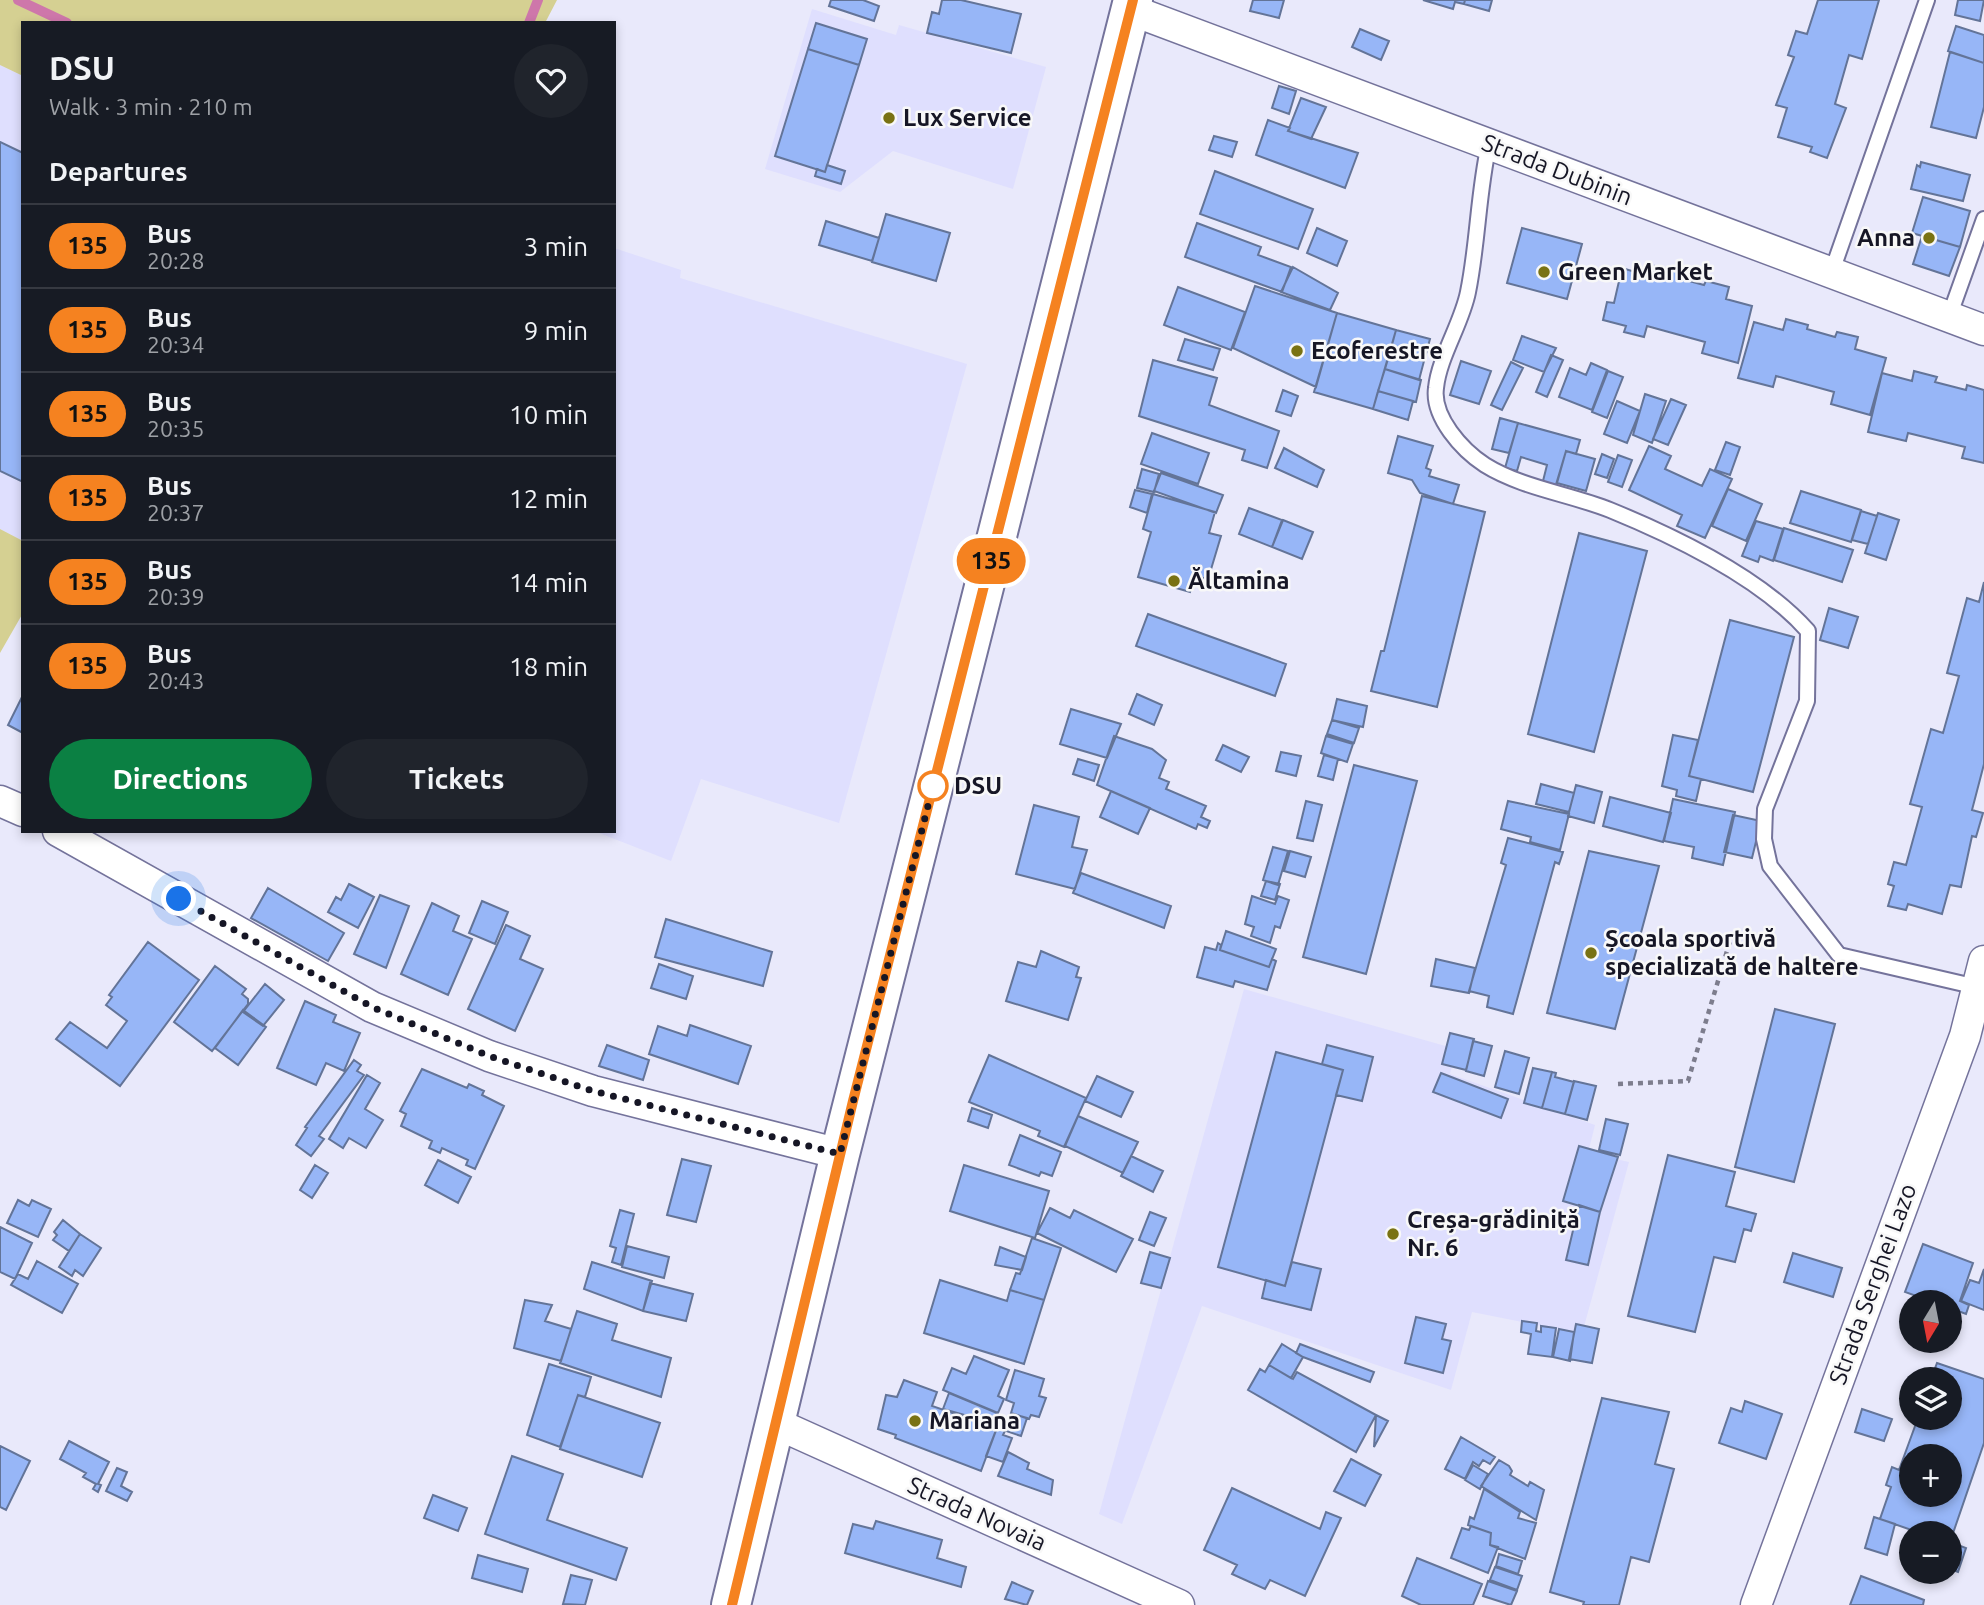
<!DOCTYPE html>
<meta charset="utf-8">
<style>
body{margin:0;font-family:Ubuntu,sans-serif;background:#20242c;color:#f1f3f6;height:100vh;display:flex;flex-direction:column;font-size:26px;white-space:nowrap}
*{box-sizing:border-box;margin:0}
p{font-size:23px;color:#9ea1a6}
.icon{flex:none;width:38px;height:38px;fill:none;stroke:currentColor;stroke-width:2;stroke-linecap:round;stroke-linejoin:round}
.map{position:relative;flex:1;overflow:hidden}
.drawer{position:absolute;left:21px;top:21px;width:595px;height:812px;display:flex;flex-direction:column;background:#171b24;border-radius:0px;box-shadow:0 4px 10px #0003}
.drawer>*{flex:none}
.badge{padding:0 14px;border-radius:23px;font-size:24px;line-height:46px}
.needle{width:46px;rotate:190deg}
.tools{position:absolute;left:1899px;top:1290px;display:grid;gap:14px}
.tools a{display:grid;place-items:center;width:63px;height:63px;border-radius:50%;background:#171b24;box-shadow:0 4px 10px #0003;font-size:35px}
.you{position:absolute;width:35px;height:35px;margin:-18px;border:5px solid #fff;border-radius:50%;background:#1a73e8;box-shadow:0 0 0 10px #1a73e833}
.map>.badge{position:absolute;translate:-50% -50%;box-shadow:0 0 0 4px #fff}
h2{padding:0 28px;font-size:26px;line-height:63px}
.round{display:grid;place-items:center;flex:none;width:74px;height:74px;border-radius:37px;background:#20242c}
.head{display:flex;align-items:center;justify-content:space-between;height:119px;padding:0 28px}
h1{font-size:33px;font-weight:600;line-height:52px}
.primary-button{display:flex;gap:14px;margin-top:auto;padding:14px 28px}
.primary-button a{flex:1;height:80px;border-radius:42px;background:#0b8043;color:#fff;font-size:28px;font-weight:600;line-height:80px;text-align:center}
.primary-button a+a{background:#20242c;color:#f1f3f6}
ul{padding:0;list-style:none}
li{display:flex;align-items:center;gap:21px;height:84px;padding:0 28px;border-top:2px solid #363941}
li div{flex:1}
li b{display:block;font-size:26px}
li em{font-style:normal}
li .badge{min-width:77px;font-weight:700;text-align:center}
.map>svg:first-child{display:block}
</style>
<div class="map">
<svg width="1984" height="1605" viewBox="0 0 1984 1605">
<rect width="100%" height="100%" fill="#e9e9fb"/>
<path fill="#dfdffe" d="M812,9l84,26 3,-10 147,42 -33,122 -120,-38 -53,41 -75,-23z
M0,65l23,11v465l-23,-12z
M614,248l67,22 -1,8 287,86 -128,459 -138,-44 -30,82 -77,-30h20z
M1244,989l212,60 -6,25 145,51 -7,28 41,9 -47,172 -110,-22 -21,78 -249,-84 -80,218 -23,-10z"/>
<path fill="#d5d092" d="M0,0h557l-12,23h-522v53l-23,-11z
M0,529l23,12v72l-23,40z"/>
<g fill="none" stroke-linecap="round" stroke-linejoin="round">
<path stroke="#ce77aa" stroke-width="10" d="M18,0l49,23
M529,23l9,-23"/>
</g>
<path fill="#97b6f7" stroke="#637498" stroke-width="2" fill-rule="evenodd" d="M831,0h32l16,6 -5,15 -45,-15z
M942,0h19l60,14 -10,39 -84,-20 5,-21 7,2z
M1253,0h31l-5,18 -29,-7z
M1423,0h42l-1,4 -9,-2 -2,7z
M1465,0h27l-3,11 -25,-7z
M1818,0h61l-17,59 -13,-4 -14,49 11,4 -19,50 -17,-6 2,-5 -34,-10 9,-29 -11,-3 18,-48 -6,-2 8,-24 11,3z
M1958,0h26l-4,21 -25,-6z
M816,23l51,16 -8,26 -51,-16z
M1956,26l28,9v28l-36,-12z
M1360,29l29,12 -8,19 -29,-13z
M808,49l51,16 -34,107 -50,-16z
M1950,52l34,11v44l-8,31 -45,-11z
M1279,86l17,5 -7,23 -17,-6z
M1301,98l25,9 -15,32 -23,-8z
M1268,120l22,8 -2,3 70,22 -13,35 -89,-33z
M1214,136l23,6 -5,15 -23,-7z
M0,142l23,11v329l-23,-11z
M1921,162l49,13 -7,26 -52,-12 6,-24 3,2z
M827,165l18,6 -4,13 -26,-8 2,-7 8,3z
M1215,171l98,38 -15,40 -98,-35z
M1923,197l47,14 -10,36 -48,-14z
M886,214l64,19 -14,48 -64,-19z
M826,221l53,17 -7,23 -53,-16z
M1197,223l64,24 -3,8 33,12 -9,25 -97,-35z
M1317,228l30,13 -10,25 -30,-13z
M1522,228l60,16 -15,55 -60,-16z
M1922,236l38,11 -11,29 -36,-12z
M1655,266l24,6 -1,6 26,7 2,-4 23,6 -3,12 26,7 -14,57 -36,-10 3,-11 -58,-16 -3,11 -20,-5 2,-6 -23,-6 4,-18 7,1 8,-35 30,9z
M1293,267l45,26 -8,17 -49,-18z
M1255,286l82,27 -21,74 -83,-39z
M1178,287l67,25 -14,38 -67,-25z
M1337,313l59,17 -23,79 -59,-17z
M1786,319l22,6 -1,4 28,8 2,-5 21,5 -3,12 31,9 -16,57 -39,-11 3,-12 -58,-16 -3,11 -35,-9 16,-56 29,8z
M1396,330l34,9 -6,22 -34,-9z
M1522,336l34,12 -12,24 -31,-12z
M1185,339l35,10 -7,21 -35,-10z
M1390,352l34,9 -5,19 -34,-11z
M1551,355l12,5 -16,37 -11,-5z
M1153,360l64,18 -8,27 70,26 -12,37 -25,-8 3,-10 -106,-34z
M1461,361l30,10 -12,33 -29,-9z
M1511,362l12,6 -21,42 -11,-5z
M1591,363l16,7 -15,40 -33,-13 11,-29 16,7z
M1385,369l36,11 -5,22 -38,-11z
M1608,371l15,6 -16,41 -15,-6z
M1914,371l23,6 -2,5 31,8 1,-5 17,5v73l-22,-5 3,-11 -57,-14 -2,8 -38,-9 14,-59 30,8z
M1283,390l15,6 -7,20 -15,-5z
M1378,391l35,10 -5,19 -35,-11z
M1645,394l21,7 -14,42 -19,-8z
M1671,399l15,6 -18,40 -15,-6z
M1617,401l23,10 -13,32 -23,-9z
M1500,418l18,5 -9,30 -17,-4z
M1518,423l62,17 -4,14 -10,-3 -11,37 -13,-3 5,-20 -26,-8 -4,14 -12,-3z
M1152,433l57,20 -11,31 -57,-20z
M1398,436l35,10 -7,22 5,2 -2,6 30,9 -6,19 -33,-11 -8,-13 -24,-7z
M1726,442l14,5 -10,28 -15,-5z
M1649,446l22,10 -6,13 37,17 8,-17 22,10 -27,59 -28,-12 5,-11 -53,-25z
M1284,448l40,22 -7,17 -42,-19z
M1566,451l29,8 -9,32 -29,-8z
M1602,454l12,5 -7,19 -12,-4z
M1618,455l14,5 -10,27 -14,-5z
M1142,469l17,5 -5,18 -17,-4z
M1161,473l62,22 -7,18 -62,-22z
M1728,489l34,15 -16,37 -34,-15z
M1135,490l17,4 -5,19 -17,-6z
M1801,491l60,19 -10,32 -61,-19z
M1153,494l62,18 -6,21 12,3 -12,40 -3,3 -11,-4 -5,17 -52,-15 13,-45 -8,-3z
M1422,496l63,16 -48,195 -66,-16 10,-40h3z
M1249,508l33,12 -10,27 -33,-13z
M1861,511l16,5 -9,28 -16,-4z
M1878,513l21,7 -13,40 -21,-7z
M1283,520l30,12 -11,27 -30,-12z
M1756,521l27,8 -10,32 -13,-5 -2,6 -16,-6z
M1784,528l69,22 -11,32 -68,-22z
M1579,533l68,18 -53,201 -66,-18z
M1984,582v182l-12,46 11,3 -7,24 -4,-1 -11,51 -11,-2 -8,29 -34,-10 -2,6 -18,-4 6,-20 -6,-2 6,-22 12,3 16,-58 -12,-3 21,-75 12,4 16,-57 -12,-3 20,-75 12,4z
M1829,608l29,9 -10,31 -28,-8z
M1148,614l138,50 -11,32 -139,-50z
M1730,620l64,17 -41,155 -64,-16z
M1137,694l25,11 -8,20 -25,-11z
M23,695v38l-15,-8z
M1337,699l30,7 -4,21 -31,-7z
M1071,709l50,15 -14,34 -47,-14z
M1332,720l27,8 -5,15 -27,-9z
M1673,735l25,5 -9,36 12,3 -5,22 -20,-5 1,-6 -15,-4z
M1114,736l38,13 14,11 -7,18 10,4 -3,7 40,17 -5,11 9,4 -3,7 -9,-4 -2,5 -99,-44z
M1326,736l27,8 -6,18 -26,-9z
M1223,745l26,12 -8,15 -25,-12z
M1281,752l20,4 -5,20 -20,-5z
M1324,755l14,4 -5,21 -15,-4z
M1078,759l21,6 -5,16 -21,-7z
M1354,765l63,16 -51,193 -63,-17z
M1541,784l33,9 -5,19 -33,-8z
M1576,785l26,7 -8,31 -26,-7z
M1111,791l39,17 -12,26 -38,-17z
M1610,797l61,16 -8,29 -60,-16z
M1673,799l62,13 -12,53 -31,-7 2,-11 -30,-6z
M1306,801l16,4 -9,36 -16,-3z
M1508,801l61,13 -9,36 -30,-8 1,-5 -30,-8z
M1034,805l45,12 -7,30 15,3 -12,39 -59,-15z
M1733,815l28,6 -9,37 -28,-6z
M1508,838l55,14 -4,12 -4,-2 -42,152 -26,-7 2,-11 -20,-5 37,-126 -5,-2z
M1273,847l15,4 -10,34 -15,-5z
M1290,851l21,6 -6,20 -21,-6z
M1589,851l70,15 -44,163 -68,-16z
M1081,873l90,33 -7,22 -91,-35z
M1266,881l14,3 -5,16 -14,-4z
M349,884l25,13 -16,31 -30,-16 8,-15 5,3z
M268,888l76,45 -16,28 -77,-43z
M380,895l29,11 -23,62 -32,-14z
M1252,896l23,8 3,-8 11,4 -9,28 -5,-2 -5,17 -19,-7 3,-9 -9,-3z
M482,901l26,11 -13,32 -26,-11z
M432,903l27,13 -6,15 19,8 -24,56 -47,-21z
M666,919l106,33 -9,34 -108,-29z
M506,925l24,11 -10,23 23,10 -28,62 -47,-22z
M1226,931l50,18 -7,18 -49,-17z
M148,942l51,38 -79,106 -64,-47 14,-17 37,26 20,-27 -21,-16 6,-8 -3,-2z
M1218,943l3,2 -1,5 49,17 3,-8 4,2 -9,29 -32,-9 -2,6 -36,-10 8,-30 11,3z
M1041,951l38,16 -3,10 5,1 -13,42 -62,-19 12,-39 18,5z
M1436,959l39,9 -6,25 -38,-7z
M659,964l34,12 -7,23 -35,-11z
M215,966l31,23 -4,5 6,5v5l-36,47 -38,-29z
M265,984l19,16 -21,26 -20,-14z
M305,1001l31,14 -3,7 27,11 -16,38 -18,-8 -10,22 -39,-17z
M1775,1009l60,15 -41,158 -59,-15z
M243,1010l23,17 -28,38 -23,-17z
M690,1025l61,21 -13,38 -89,-30 9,-28 29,10z
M1450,1033l24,6 -8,31 -24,-6z
M1473,1041l19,5 -8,30 -18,-5z
M607,1045l42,15 -6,20 -44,-14z
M1327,1045l46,12 -11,44 -26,-6 7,-25 -21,-6z
M1505,1051l24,7 -10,36 -24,-7z
M1276,1052l67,18 -58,216 -67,-19z
M989,1055l97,43 -22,49 -26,-11 2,-5 -71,-29z
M354,1060l7,5 -4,6 7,4 -45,61 5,3 -13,17 -15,-11 11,-17 -2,-1z
M1533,1068l19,4 -10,36 -18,-5z
M422,1069l45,19 2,-4 15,7 -2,4 22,11 -29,63 -9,-4 2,-5 -26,-12 -2,5 -11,-5 3,-7 -31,-15 5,-12 -6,-3z
M1552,1072l4,1 -1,4 19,5 -9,32 -23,-6z
M1441,1073l67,26 -7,19 -68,-26z
M367,1075l13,8 -15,26 18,11 -17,28 -17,-10 -6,10 -14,-9z
M1097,1076l36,16 -12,25 -36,-16z
M1574,1081l22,5 -9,34 -22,-6z
M972,1108l20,7 -4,13 -20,-7z
M1078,1116l60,26 -15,31 -58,-27z
M1606,1119l22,5 -8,31 -21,-5z
M1020,1135l41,17 -9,24 -11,-4 -2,4 -30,-11z
M1579,1146l39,11 -18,55 -37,-11z
M1668,1155l67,17 -9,34 30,8 -5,17 -7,-2 -9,33 -21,-5 -19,75 -67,-16z
M1131,1156l32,15 -10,21 -32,-16z
M682,1159l29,7 -15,56 -29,-7z
M438,1160l33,17 -13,26 -33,-18z
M315,1165l13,8 -16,25 -12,-8z
M964,1165l85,26 -14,47 -85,-27z
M18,1200l11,6 3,-6 19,9 -13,28 -31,-14z
M1579,1205l21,7 -12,53 -22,-5z
M1050,1208l20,10 4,-8 59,29 -17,33 -79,-39z
M620,1210l14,4 -13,51 -9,-3 4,-14 -6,-2z
M1150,1212l16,6 -12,28 -15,-6z
M63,1220l17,14 -11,17 -16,-11 4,-5 -3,-3z
M0,1227l32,16 -17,36 -15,-7z
M80,1234l21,14 -18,28 -8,-6 -3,6 -13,-9z
M1032,1238l29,10 -17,52 -34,-10 6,-17 4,1z
M1923,1244l50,19 -13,38 9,4 -3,9 -16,-6v-6h-17l-28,-10z
M627,1246l42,11 -5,21 -42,-11z
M1000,1247l26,10 -4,13 -27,-5z
M1150,1252l20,6 -9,30 -20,-5z
M1793,1253l49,15 -9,29 -49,-15z
M37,1261l41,23 -16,29 -51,-28 7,-11 10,5z
M592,1262l60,19 -9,30 -59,-22z
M1292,1262l29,7 -10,41 -49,-12 4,-18 19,6z
M1984,1269v41l-23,-9 9,-21 9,3z
M940,1280l67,21 3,-11 34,10 -20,64 -100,-31z
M650,1283l43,11 -7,27 -43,-10z
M525,1300l27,5 -7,16 26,8 -10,32 -47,-13z
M577,1311l40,13 -5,16 59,18 -10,39 -101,-34z
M1416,1317l30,7 -4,15 9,2 -8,32 -38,-10z
M1522,1321l15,2 -1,8 5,1v-6l15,2 -4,29 -24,-3 3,-20 -10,-2z
M1576,1324l23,5 -7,34 -23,-4z
M1559,1329l15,3 -4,29 -17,-4z
M1282,1344l21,13 -12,21 -22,-13z
M1300,1344l74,28 -4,10 -67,-25 -7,-4z
M974,1356l35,14 -11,26 6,3 -6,14 -55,-23 9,-22 14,6z
M1937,1363l47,16v64l-34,99v-9h-30l-40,-14 11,-32 -5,-2 6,-18 7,3 19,-52h32v-39h-19zM1911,1456h39v38h-39z
M549,1364l42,13 -6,20 -7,-2 -18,52 -33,-12z
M1269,1365l24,14 4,-7 79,43 -20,37 -108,-62 12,-21 5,3z
M1015,1370l29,9 -5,17 7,2 -7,19 -8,-2 -2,4 -18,-6 3,-10 -8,-3z
M904,1380l33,12 -5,14 38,13 1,-4 27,10 -17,46 -86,-33 1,-3 -18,-6 8,-34 11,2z
M949,1393l48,20 -4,10 -50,-14z
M578,1395l82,28 -18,54 -82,-28z
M1602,1398l67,14 -14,52 19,5 -25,93 -18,-5 -12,48h-36l1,-3 -34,-10z
M1745,1401l37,13 -16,45 -47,-16 12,-35 11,4z
M1862,1409l30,10 -8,22 -29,-9z
M1013,1414l14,4 -6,18 -15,-5z
M1376,1415l12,6 -14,26z
M998,1425l8,4 -3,6 9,3 -9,24 -17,-6z
M1461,1437l34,20 -5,7 -7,-4 -4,6 -6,-4 -8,17 -20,-10z
M69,1441l40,21 -11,22 3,1 -3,7 -5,-3 3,-5 -13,-7 3,-4 -26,-14z
M0,1446l30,15 -24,49 -6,-3z
M1008,1452l21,11 -2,6 26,11 -2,15 -53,-19z
M512,1456l51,18 -16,46 80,28 -11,32 -131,-46z
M1351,1459l30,16 -16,31 -31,-15z
M1499,1460l10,6 3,5 -2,4 18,11 2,-4 14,8 -8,30 -55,-34z
M1473,1465l15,9 -8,15 -15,-9z
M117,1468l10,4 -6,14 11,6 -5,9 -21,-10z
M1232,1488l88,41 6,-17 15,6 -36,78 -35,-16 -5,9 -33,-15 5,-9 -33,-15z
M1484,1489l36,23 -2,6 18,5 -11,36 -35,-14 1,-12 -23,-8 2,-8 4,2z
M433,1495l34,13 -9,23 -34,-13z
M1874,1517l21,7 -8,31 -22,-7z
M876,1521l66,19 -5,18 29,9 -5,20 -116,-34 8,-29 20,5z
M1471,1526l20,7 -1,12 8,2 -10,26 -37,-15 11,-30 7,2z
M1950,1542l16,6 -8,24 -8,-3z
M1499,1554l23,7 -4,13 -22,-8z
M478,1555l50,14 -6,23 -50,-14z
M1417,1558l65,26 -9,21h-52l-19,-9z
M1495,1567l27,9 -5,14 -27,-10z
M571,1575l21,5 -7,25 -22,-1z
M1861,1576l63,24 -1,5h-73z
M1488,1581l29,10 -6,14 -28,-9z
M1012,1582l21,9 -6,14 -22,-6z"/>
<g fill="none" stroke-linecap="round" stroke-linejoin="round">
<defs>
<path id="lane" d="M1489,144c-11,49 -11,99 -21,148 -6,31 -29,65 -32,96 -4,29 26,62 49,77 37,23 85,29 125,45 66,27 151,68 198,121l-1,70 -42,108 -1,30 6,27 69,89 138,32
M1831,274l96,-274
M1949,317l35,-98"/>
<path id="street" d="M1131,10l853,320
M0,801l23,10
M58,831l314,176 117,49 104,35 247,63
M775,1423l404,182
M1756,1605l209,-569 19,-75"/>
<path id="primary" d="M731,1605l109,-451 293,-1154"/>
</defs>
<use href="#lane" stroke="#74739b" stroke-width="18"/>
<use href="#street" stroke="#74739b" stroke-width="33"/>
<use href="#primary" stroke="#74739b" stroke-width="42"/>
<path stroke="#7d7d8d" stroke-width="4.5" stroke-dasharray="5 5" stroke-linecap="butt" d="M1618,1084l70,-3 45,-150"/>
<use href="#lane" stroke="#fff" stroke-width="14"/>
<use href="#street" stroke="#fff" stroke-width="30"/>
<use href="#primary" stroke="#fff" stroke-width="38"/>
</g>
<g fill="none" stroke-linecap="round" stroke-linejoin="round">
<defs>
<path id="line" d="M732,1605l121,-504 280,-1101"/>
</defs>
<use href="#line" stroke="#fff" stroke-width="16"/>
<use href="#line" stroke="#f58220" stroke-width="10"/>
<path stroke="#161625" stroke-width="7" stroke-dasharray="0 12.6" d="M179,899l193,108 117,49 104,35 247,63 93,-368"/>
</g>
<g fill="#797213" stroke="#f8f8f8" stroke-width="2.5">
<circle cx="889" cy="118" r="7"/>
<circle cx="1929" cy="238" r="7"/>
<circle cx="1544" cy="272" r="7"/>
<circle cx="1297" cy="351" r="7"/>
<circle cx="1174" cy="581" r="7"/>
<circle cx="1591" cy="953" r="7"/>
<circle cx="1393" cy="1234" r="7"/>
<circle cx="915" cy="1421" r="7"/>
</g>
<circle fill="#fff" stroke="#f58220" stroke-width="3.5" cx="933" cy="786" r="14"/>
<g text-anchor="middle" stroke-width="5" stroke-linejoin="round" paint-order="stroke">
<g font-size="24" font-weight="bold" fill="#161625" stroke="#f8f8f8" text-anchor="start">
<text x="903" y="126">Lux Service</text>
<text x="1915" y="246" text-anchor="end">Anna</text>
<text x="1558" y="280">Green Market</text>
<text x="1311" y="359">Ecoferestre</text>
<text x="1188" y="589">Ăltamina</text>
<text x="1605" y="947">Școala sportivă<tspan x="1605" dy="28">specializată de haltere</tspan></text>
<text x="1407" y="1228">Creșa-grădiniță<tspan x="1407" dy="28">Nr. 6</tspan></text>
<text x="929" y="1429">Mariana</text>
</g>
<g font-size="24" fill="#161625" stroke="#f8f8f8">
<text transform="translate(1557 170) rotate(21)" y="8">Strada Dubinin</text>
<text transform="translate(1873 1284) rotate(-70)" y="8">Strada Serghei Lazo</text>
<text transform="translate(977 1514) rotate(24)" y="8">Strada Novaia</text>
</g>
<g font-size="24" font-weight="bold" fill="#161625" stroke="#f8f8f8" text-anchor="start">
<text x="954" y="794">DSU</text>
</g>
</g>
</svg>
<div class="tools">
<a><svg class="needle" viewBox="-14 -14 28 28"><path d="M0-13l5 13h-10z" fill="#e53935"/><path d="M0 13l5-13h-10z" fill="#9ea1a6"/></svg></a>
<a><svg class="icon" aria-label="layers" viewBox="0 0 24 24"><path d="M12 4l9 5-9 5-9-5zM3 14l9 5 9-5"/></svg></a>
<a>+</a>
<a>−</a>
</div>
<div class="you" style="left:179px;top:899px"></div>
<b class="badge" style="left:991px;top:561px;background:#f58220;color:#111">135</b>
<section class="drawer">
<div class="head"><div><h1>DSU</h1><p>Walk · 3 min · 210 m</p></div><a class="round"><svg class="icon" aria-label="heart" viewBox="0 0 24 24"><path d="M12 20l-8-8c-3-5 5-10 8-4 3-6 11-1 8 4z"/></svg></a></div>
<h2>Departures</h2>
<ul>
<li><span class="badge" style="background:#f58220;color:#111">135</span><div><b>Bus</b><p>20:28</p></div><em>3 min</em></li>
<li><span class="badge" style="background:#f58220;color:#111">135</span><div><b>Bus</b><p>20:34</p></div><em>9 min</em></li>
<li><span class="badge" style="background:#f58220;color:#111">135</span><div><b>Bus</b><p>20:35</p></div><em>10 min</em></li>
<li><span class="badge" style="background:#f58220;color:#111">135</span><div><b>Bus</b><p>20:37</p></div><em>12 min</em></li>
<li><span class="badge" style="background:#f58220;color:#111">135</span><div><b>Bus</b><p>20:39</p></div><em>14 min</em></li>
<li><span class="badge" style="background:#f58220;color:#111">135</span><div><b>Bus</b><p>20:43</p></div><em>18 min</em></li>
</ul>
<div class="primary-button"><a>Directions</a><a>Tickets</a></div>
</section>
</div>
